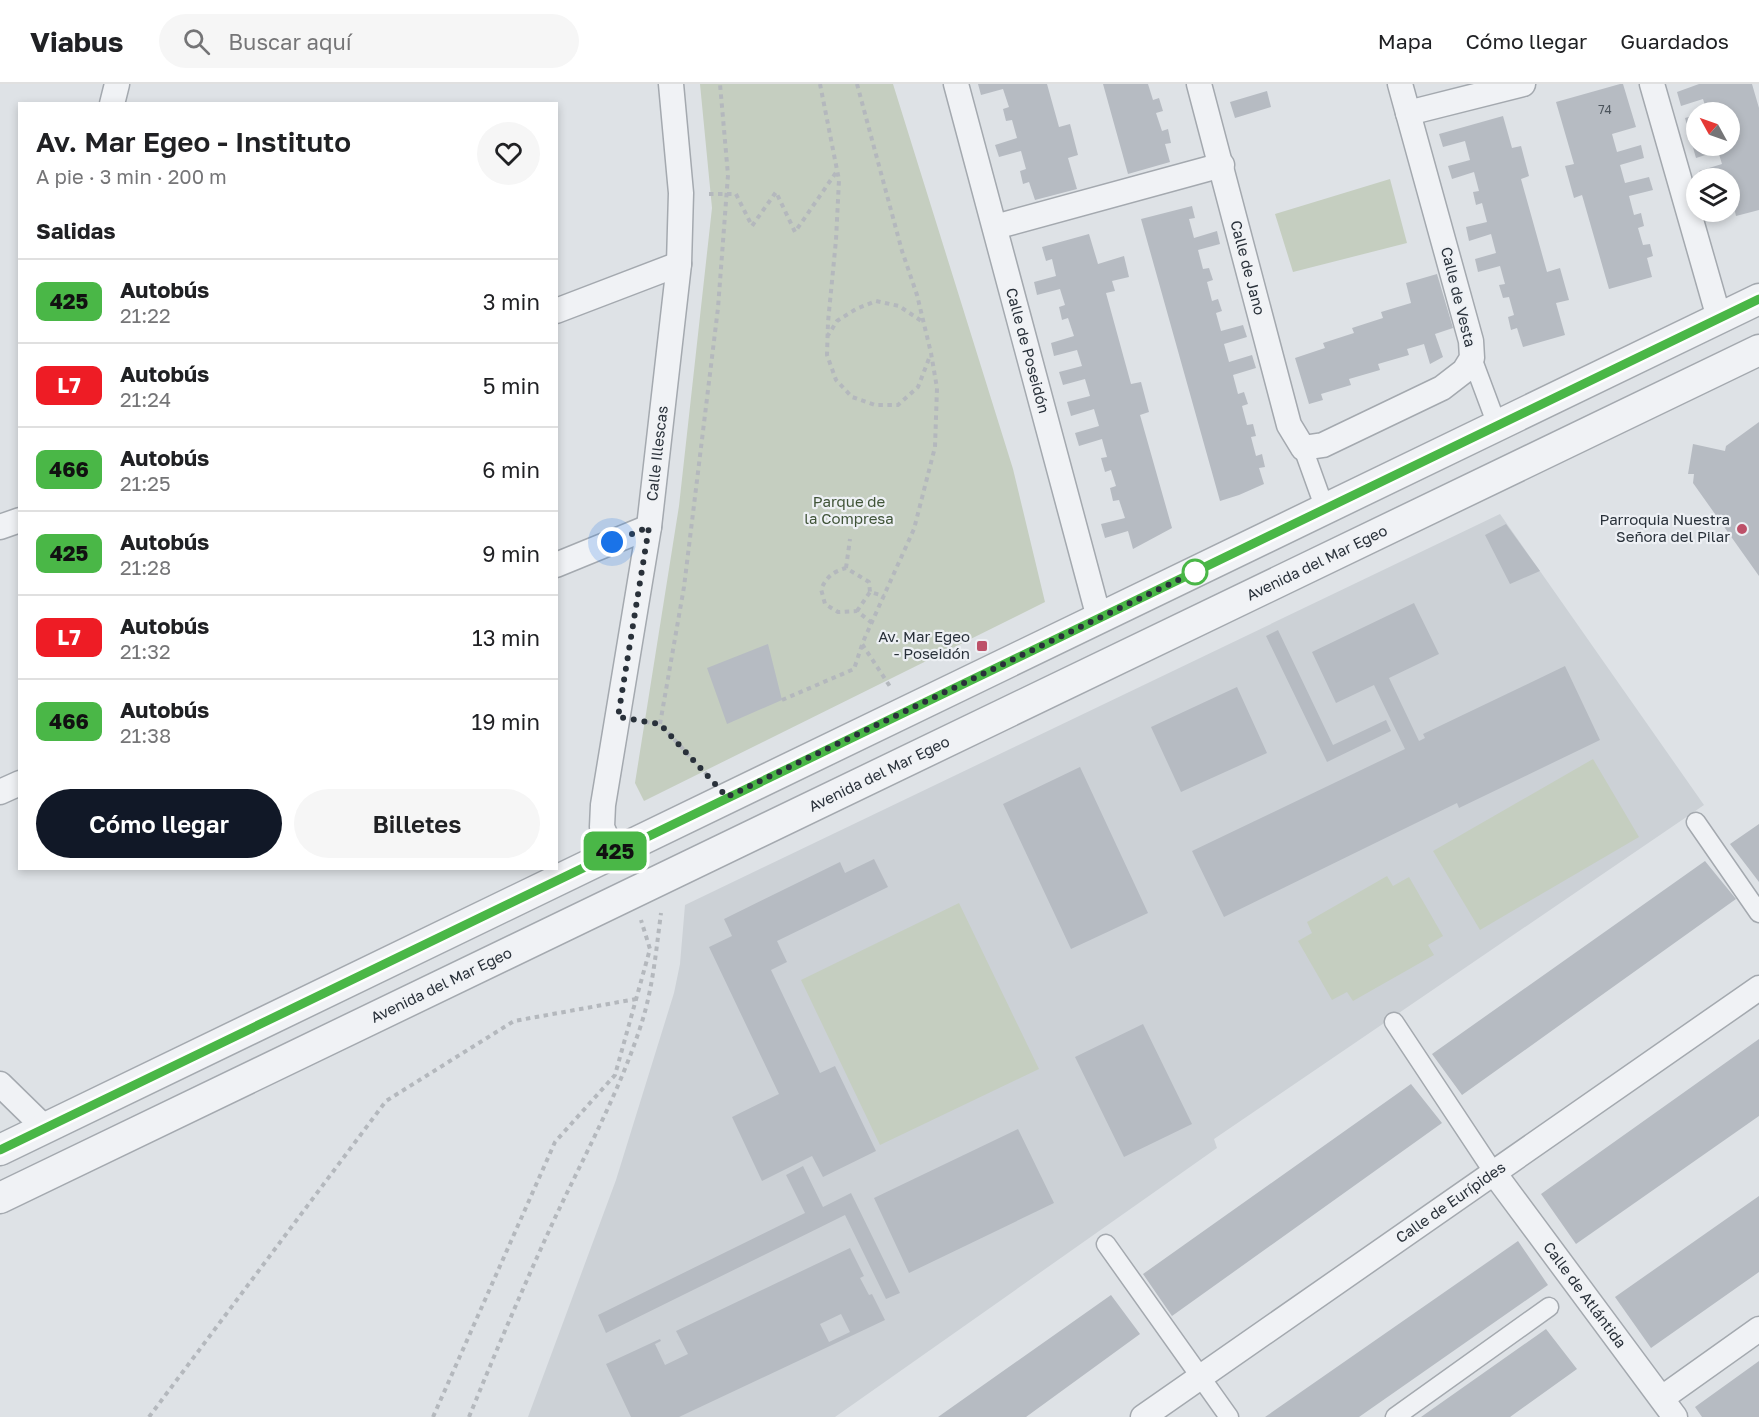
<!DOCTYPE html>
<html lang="es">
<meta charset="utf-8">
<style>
body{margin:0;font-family:"Golos Text",sans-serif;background:#f6f6f6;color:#202124;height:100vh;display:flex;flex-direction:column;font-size:22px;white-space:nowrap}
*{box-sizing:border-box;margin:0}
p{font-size:20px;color:#757577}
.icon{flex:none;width:33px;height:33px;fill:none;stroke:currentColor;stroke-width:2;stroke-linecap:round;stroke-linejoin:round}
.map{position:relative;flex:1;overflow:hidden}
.drawer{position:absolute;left:18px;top:18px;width:540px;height:768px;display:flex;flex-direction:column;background:#fff;border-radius:0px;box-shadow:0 3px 9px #0003}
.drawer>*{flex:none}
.badge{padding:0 12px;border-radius:9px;font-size:21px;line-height:39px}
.needle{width:39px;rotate:310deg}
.tools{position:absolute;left:1686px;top:18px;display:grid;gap:12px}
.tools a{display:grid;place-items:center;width:54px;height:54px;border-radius:50%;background:#fff;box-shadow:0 3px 9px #0003;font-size:30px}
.you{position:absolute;width:30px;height:30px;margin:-15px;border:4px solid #fff;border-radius:50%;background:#1a73e8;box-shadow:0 0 0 9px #1a73e833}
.map>.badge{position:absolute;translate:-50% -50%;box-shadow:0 0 0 3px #fff}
h2{padding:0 18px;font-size:22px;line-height:54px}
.round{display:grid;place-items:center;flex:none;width:63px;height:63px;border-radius:32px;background:#f6f6f6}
.overview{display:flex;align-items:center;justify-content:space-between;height:102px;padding:0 18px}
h1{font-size:28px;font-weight:600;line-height:45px}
.cta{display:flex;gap:12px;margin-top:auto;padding:12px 18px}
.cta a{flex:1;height:69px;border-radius:36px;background:#111827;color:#fff;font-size:24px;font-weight:600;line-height:69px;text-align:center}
.cta a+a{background:#f6f6f6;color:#202124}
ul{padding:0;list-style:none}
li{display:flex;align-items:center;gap:18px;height:84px;padding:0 18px;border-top:2px solid #e0e0e0}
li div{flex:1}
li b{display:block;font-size:22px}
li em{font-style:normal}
li .badge{min-width:66px;font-weight:700;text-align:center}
header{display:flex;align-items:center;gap:36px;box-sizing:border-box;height:84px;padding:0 30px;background:#fff;border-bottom:2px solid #e0e0e0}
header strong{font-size:28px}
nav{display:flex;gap:33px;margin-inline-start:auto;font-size:21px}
.search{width:420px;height:54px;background:#f6f6f6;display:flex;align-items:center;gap:15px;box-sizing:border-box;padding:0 21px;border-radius:33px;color:#757577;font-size:22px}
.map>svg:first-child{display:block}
</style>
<header>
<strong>Viabus</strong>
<div class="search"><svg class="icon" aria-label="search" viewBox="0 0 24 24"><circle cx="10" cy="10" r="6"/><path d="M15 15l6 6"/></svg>Buscar aquí</div>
<nav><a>Mapa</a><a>Cómo llegar</a><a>Guardados</a></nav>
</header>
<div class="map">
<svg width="1759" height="1333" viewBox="0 0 1759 1333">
<rect width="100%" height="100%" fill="#dee2e6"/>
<path fill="#ccd1d6" d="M1500,430l204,291 -490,334 3,9 -382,269h-307l88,-237 58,-187 6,-29 5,-59z"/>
<path fill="#c5cec0" d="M700,0h193l120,385 32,133 -401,199 -9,-18 44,-277 33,-298z
M1390,95l17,64 -114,29 -18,-58z
M1593,675l46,78 -159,93 -47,-79z
M1387,792l6,10 16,-9 34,59 -15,9 6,10 -81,46 -6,-9 -15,8 -34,-59 14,-8 -5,-11z
M959,819l80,166 -159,76 -79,-165z"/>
<path fill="#b6bbc2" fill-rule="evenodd" d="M978,0h69l12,43 11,-3 8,31 -10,3 9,31 -42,11 -6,-18 -6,2 -3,-13 6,-2 -5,-18 -22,6 -4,-12 22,-7 -5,-18 -6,1 -3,-12 6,-2 -6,-18 -22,6z
M1103,0h45l5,16 6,-2 4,13 -7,2 6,18 6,-2 3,14 -6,1 5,18 -42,12z
M1620,0h3l13,43 -24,7 5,18 24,-7 3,13 -24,7 5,18 24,-6 4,13 -24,6 5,19 7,-2 3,13 -6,2 5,17 7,-1 3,12 -6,2 5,19 -43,12 -27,-94 -8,3 -9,-32 9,-2 -18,-62z
M1699,0h53l7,24v102l-23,6 -3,-13 -3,1v-26h-28l-3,-7 23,-7 -4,-13 -22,7 -4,-14 38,2v-34h-23l-4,-13 -22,7 -4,-14z
M1267,7l4,16 -36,11 -5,-16z
M1696,31v14l-7,3 -4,-14z
M1503,32l9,32 9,-2 8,30 -8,3 26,93 13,-4 9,32 -13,3 9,32 -42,12 -6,-19 -6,2 -3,-13 6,-2 -5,-18 -6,1 -4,-13 6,-1 -5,-18 -22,6 -3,-13 21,-6 -5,-19 -22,7 -3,-14 21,-5 -5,-19 -6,2 -3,-13 6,-1 -5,-19 -22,7 -4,-13 22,-6 -5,-19 -22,6 -4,-13z
M1192,122l3,12 -6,1 5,19 23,-7 3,13 -22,6 5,19 6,-1 4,12 -6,2 5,19 6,-2 4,12 -6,2 5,18 22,-6 4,12 -23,7 5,18 23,-7 4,13 -23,7 5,19 6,-2 4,12 -6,2 5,19 6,-1 3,12 -5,1 5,19 6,-2 3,13 -6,1 5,16 -25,11 -19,6 -79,-282z
M1089,150l9,30 26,-8 5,21 -17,4 3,10 -9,2 25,91 10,-2 8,30 -9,3 32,113 -39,21 -5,-18 -23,7 -4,-14 24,-6 -6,-18 -6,1 -3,-13 6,-2 -5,-16 -6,2 -4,-14 6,-1 -5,-18 -23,7 -4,-13 24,-7 -5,-17 -23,7 -4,-14 23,-6 -5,-17 -22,6 -4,-13 23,-6 -5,-16 -23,6 -3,-13 23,-7 -6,-18 -6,2 -3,-13 6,-2 -5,-16 -23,6 -3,-13 22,-6 -4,-17 -6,2 -4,-14z
M1437,190l16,54 -18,6 8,23 -13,7 -6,-20 -17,5 2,6 -31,9 2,6 -31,9 2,6 -30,9 2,6 -14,4 -14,-46 30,-10 -2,-5 31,-10 -2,-5 31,-10 -2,-6 30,-9 -5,-20z
M1759,338v154l-66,-93 1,-9h-6l5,-30 32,7 1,-5z
M1506,440l34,47 -30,13 -25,-49z
M1414,519l25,51 -50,24 30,63 6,-3 -2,-4 142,-68 35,74 -141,68 -2,-5 -233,114 -32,-66 213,-102 -31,-64 -38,18 -24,-51z
M1278,546l55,115 53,-25 5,11 -64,31 -61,-126z
M768,560l14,56 -55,24 -20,-56z
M1237,603l30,66 -86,39 -30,-65z
M1080,683l68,146 -77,36 -68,-145z
M1759,740v58l-29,-38z
M874,775l14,28 -111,54 10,21 -16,8 49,103 15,-7 41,85 -53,26 -11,-21 -50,25 -30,-64 47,-23 -70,-147 23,-11 -8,-17 116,-57 5,11z
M1705,777l31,38 -274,196 -30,-41z
M1143,940l49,100 -68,33 -49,-100z
M1759,955v77l-183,128 -35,-50z
M1411,1000l31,39 -270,193 -29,-42z
M1018,1045l36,74 -145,70 -35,-75z
M803,1082l20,41 28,-14 49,100 -14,6 -41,-84 -239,118 -8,-18 207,-102 -19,-38z
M1759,1112v76l-108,76 -36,-51z
M1518,1157l30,44 -189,132h-94z
M850,1164l14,28 -4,2 9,17 3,-1 13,26 -206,97h-48l-25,-53 54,-25 1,2 -6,3 10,21 23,-11 -12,-23zM841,1230l9,18 -21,10 -9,-18z
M1111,1211l29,39 -114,83h-88z
M1546,1245l31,40 -67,48h-89z
M1759,1277v56h-57l-7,-10z"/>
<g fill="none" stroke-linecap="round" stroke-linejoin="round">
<defs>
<path id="pedestrian" d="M1472,274l25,67
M1303,364l22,61
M1696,738l63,91
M1394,938l100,151
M1106,1160l123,173
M1395,1333l154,-110"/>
<g id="minor">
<path id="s1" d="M956,0l143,534"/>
<path id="s2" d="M1199,0l90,341 14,23 20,-3 119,-57 22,-17 8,-13 -1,-17 -71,-257"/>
<path d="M1652,0l67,234"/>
<path d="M112,20l5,-20"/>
<path d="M1408,29l115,-29"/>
<path d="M995,143l227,-62"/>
<path d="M556,227l123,-47"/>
<path d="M0,443l20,-7"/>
<path d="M556,481l93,-38"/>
<path d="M0,708l20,-9"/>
<path id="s3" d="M613,769l-11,-26 1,-22 46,-278 30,-263 2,-71 -10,-109"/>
<path d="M0,1000l45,44"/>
<path id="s4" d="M1494,1089l181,244"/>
<path d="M1662,1314l97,-69"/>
<path id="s5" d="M1143,1333l616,-429"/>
</g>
<g id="tertiary">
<path d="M0,1066l1759,-851"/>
<path id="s6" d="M0,1114l1759,-848"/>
</g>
</defs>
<use href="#pedestrian" stroke="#a4a9af" stroke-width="21"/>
<use href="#minor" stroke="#a4a9af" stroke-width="27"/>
<use href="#tertiary" stroke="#a4a9af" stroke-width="33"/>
<path stroke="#b4b8bd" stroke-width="4" stroke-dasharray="4.5 4.5" stroke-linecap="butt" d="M820,0l19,96 -3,60 -8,82 -1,33 9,25 16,17 23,8h23l20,-18 12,-31
M857,0l45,167 15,44 14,58 6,35 -2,59 -21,82 -52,115 29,44
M709,110h27l16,32 24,-34 19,40 42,-61
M827,253l10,-16 19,-12 20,-8 23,5 24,16
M846,484l4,-29
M857,527l13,-19
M872,539l-15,-12 -19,1 -13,-8 -4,-15c6,-12 11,-17 25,-21l23,14 1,10 14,4
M782,616l72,-31 8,-24
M645,638l15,2 48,52
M660,640l24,-137 34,-279 10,-133 -8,-91
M149,1333l237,-316 128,-80 122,-22
M433,1333l122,-275 60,-67 35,-126 -9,-29
M469,1333c27,-66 55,-132 85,-197 30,-64 65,-127 87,-195 12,-37 15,-74 20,-112"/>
<use href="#pedestrian" stroke="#f0f2f5" stroke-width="18"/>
<use href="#minor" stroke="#f0f2f5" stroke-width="24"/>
<use href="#tertiary" stroke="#f0f2f5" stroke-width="30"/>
</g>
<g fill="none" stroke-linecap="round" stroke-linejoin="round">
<defs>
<path id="line" d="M0,1066l1759,-851"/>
</defs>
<use href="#line" stroke="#fff" stroke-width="14"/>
<use href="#line" stroke="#4ab747" stroke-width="9"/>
<path stroke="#29313a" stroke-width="6" stroke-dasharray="0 10.8" d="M612,458l37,-15 -31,190 42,7 67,73 474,-228 -6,3"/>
</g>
<g fill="#bd5169" stroke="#edf0f4" stroke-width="2">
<circle cx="1742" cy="445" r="6"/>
<rect x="976" y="556" width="12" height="12" rx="3"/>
</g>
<circle fill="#fff" stroke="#4ab747" stroke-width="3" cx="1195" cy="488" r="12"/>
<g text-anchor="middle" stroke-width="4.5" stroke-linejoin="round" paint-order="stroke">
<g font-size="12" fill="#4c545c">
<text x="1605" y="30">74</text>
</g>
<g font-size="15" fill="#29313a" stroke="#edf0f4">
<text dy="5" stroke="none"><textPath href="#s2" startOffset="190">Calle de Jano</textPath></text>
<text transform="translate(1458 213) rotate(76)" y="5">Calle de Vesta</text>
<text dy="5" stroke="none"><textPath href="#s1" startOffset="276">Calle de Poseidón</textPath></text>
<text dy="5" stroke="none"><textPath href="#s3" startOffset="406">Calle Illescas</textPath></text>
<text dy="5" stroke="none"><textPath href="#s6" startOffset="1462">Avenida del Mar Egeo</textPath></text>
<text dy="5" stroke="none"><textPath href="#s6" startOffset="976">Avenida del Mar Egeo</textPath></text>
<text dy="5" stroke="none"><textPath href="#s6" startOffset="490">Avenida del Mar Egeo</textPath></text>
<text dy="5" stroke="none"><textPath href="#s5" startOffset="375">Calle de Eurípides</textPath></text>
<text dy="5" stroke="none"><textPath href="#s4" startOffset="152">Calle de Atlántida</textPath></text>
</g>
<g font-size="15" fill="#405438" stroke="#edf0f4">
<text x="849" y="423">Parque de<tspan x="849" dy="17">la Compresa</tspan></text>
</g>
<g font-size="15" fill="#29313a" stroke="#edf0f4" text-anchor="end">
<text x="1730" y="441">Parroquia Nuestra<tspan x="1730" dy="17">Señora del Pilar</tspan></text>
<text x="970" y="558">Av. Mar Egeo<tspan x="970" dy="17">- Poseidón</tspan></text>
</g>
</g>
</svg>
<div class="tools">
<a><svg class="needle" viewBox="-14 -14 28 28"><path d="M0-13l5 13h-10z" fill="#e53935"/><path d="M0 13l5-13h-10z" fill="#757577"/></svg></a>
<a><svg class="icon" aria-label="layers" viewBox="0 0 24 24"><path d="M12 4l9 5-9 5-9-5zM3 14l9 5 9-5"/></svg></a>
</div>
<div class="you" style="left:612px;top:458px"></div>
<b class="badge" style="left:615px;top:767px;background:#4ab747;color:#111">425</b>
<section class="drawer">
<div class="overview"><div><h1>Av. Mar Egeo - Instituto</h1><p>A pie · 3 min · 200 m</p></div><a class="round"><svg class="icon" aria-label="heart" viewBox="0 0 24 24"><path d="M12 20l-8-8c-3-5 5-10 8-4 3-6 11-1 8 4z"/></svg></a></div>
<h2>Salidas</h2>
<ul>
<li><span class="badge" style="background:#4ab747;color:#111">425</span><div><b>Autobús</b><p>21:22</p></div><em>3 min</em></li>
<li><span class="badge" style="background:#ee1c25;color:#fff">L7</span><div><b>Autobús</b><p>21:24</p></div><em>5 min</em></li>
<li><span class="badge" style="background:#4ab747;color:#111">466</span><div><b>Autobús</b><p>21:25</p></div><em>6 min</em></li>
<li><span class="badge" style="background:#4ab747;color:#111">425</span><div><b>Autobús</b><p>21:28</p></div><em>9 min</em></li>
<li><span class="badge" style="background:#ee1c25;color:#fff">L7</span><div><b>Autobús</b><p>21:32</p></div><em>13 min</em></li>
<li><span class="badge" style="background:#4ab747;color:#111">466</span><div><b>Autobús</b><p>21:38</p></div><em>19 min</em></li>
</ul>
<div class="cta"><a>Cómo llegar</a><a>Billetes</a></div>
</section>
</div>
